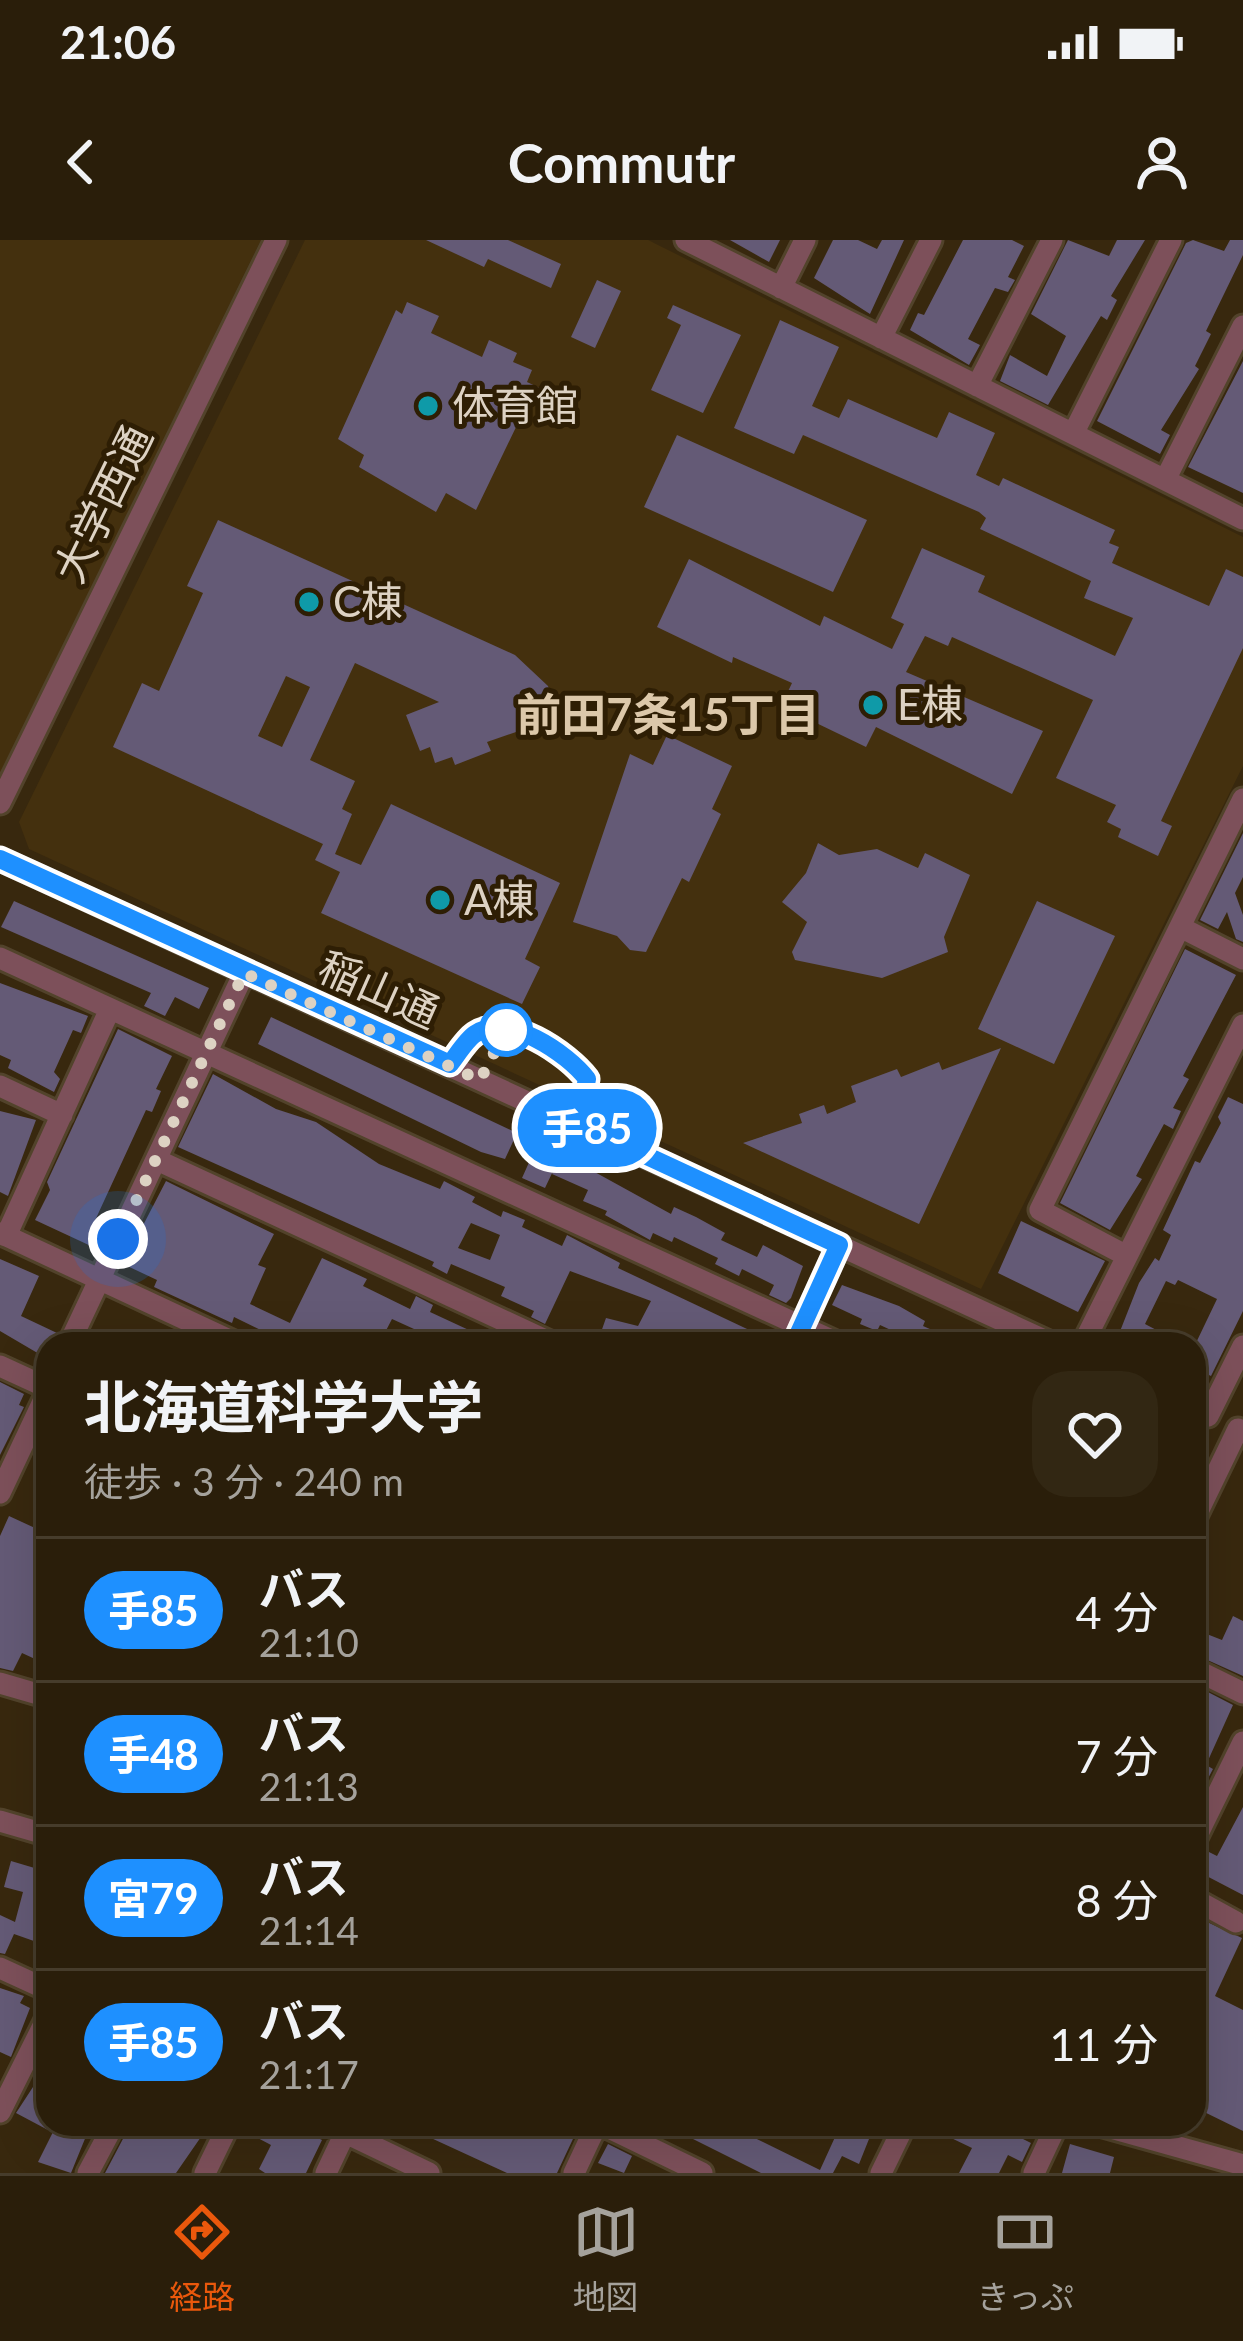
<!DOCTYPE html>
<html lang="ja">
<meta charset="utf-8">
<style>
body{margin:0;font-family:Lato,"Noto Sans JP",sans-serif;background:#322713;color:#f1f3f6;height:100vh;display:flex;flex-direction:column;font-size:45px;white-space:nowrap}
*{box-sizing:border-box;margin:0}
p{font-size:39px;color:#a5a29c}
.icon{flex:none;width:66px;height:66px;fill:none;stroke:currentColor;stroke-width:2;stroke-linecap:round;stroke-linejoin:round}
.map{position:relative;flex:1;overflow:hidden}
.drawer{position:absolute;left:36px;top:1092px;width:1170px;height:804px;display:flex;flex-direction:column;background:#2a1e0a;border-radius:36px;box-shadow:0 12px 48px #0002,0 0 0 3px #463c2b}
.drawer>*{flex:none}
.badge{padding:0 24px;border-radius:39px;font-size:42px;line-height:78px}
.you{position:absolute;width:60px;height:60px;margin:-30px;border:9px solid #fff;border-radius:50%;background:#1a73e8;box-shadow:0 0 0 18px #1a73e833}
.map>.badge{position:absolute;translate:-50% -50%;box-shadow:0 0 0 6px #fff}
.round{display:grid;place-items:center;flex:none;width:126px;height:126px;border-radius:36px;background:#322713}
.headline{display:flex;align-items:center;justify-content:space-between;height:204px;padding:0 48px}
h1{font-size:57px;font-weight:700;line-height:90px}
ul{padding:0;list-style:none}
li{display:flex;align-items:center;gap:36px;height:144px;padding:0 48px;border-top:3px solid #463c2b}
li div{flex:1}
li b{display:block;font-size:45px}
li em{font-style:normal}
li .badge{min-width:132px;font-weight:700;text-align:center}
.status{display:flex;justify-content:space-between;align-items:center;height:84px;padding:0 60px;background:#2a1e0a;direction:ltr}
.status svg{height:33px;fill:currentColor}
header{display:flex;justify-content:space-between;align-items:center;height:156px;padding:0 48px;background:#2a1e0a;font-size:54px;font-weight:700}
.tab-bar{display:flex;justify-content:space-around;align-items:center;height:168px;border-top:3px solid #463c2b;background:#2a1e0a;font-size:33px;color:#a5a29c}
.tab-bar a{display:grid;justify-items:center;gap:6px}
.tab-bar .active{color:#ea580c}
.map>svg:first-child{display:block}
</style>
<div class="status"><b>21:06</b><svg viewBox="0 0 49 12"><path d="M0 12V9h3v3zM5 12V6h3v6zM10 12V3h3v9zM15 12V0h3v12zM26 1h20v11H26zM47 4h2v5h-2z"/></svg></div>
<header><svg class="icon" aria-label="back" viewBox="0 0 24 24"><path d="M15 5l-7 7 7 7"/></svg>Commutr<svg class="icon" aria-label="person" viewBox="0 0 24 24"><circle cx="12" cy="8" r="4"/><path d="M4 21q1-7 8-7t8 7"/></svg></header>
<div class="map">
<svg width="1243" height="1933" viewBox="0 0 1243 1933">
<rect width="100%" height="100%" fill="#38280e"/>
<path fill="#44300e" d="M0,0h261l-261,534z
M305,0h343l595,297v229l-262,523 -952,-440 -10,-27z"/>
<path fill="#645a76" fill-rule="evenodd" d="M426,0h82l53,24 -10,24 -63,-29 -4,8z
M730,0h50l-11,22z
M833,0h25l19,9 5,-9h22l-34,74 -56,-36z
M963,0h49l12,6 -16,31 7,3 -7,12 -13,-4 -27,51 12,6 -11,20 -59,-35 8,-17 6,2z
M1068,0l41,16 8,-16h28l-34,56 6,4 -10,20 -6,-4 -53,89 -48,-24 10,-26 37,21 19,-40 -35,-22z
M1193,0l31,11 6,-11h13v15l-37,76 5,3 -16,32 4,3 -38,61 9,5 -10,19 -63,-33 89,-178z
M597,40l24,11 -26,57 -24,-11z
M407,62l32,14 -8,17 51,24 7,-17 28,13 -4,9 19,8 -5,12 47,22 -5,12 -39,-18 -54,112 -30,-17 -10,19 -77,-45 5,-12 -26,-16 58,-129 6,4z
M673,65l68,30 -38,78 -52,-23 30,-65 -14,-7z
M780,80l59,27 -27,59 27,12 9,-19 89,39 12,-26 46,21 -19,42 23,11 4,-8 112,52 -6,13 10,4 -7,16 97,43 17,-37 17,8v71l-82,173 11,5 -14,30 -40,-19 3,-8 -14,-7 9,-17 -60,-27 37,-78 -141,-63 -4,9 -23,-10 -19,36 137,59 -31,63 -136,-67 -10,20 -85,-41 11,-23 -59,-26 -1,6 -75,-36 32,-68 131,67 4,-10 68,33 12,-25 -13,-6 31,-70 63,28 -7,16 137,64 18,-38 -49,-20 7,-17 -111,-52 6,-11 -7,-6 -176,-77 -9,19 -60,-26z
M1243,121v132l-55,-26z
M677,195l190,85 -34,72 -189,-85z
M218,280l297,135 33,31 9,32 -70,24 4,9 -36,14 -3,-8 -17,6 -5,-16 -10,4 -14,-36 33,-13 -84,-39 -45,97 45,21 -13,28 10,5 -17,40 26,11 30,-61 169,79 -35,76 15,8 -18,37 -201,-91 19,-41 -25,-12 8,-16 -210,-97 29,-64 17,8 44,-98 -16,-7zM286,436l24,11 -28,60 -24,-11z
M667,495l65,31 -20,43 9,5 -32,68 -7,-4 -36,74 -16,-2 -13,-14 -44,-14 57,-168 23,11z
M1243,593v44l-8,16 8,22v27l-7,-3 -9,-27 -9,17 -18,-9z
M818,603l21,12 38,-6 41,19 7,-15 45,22 -26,62 4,15 -66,26 -87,-18 -3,-8 15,-30 -25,-20 24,-29z
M14,661l195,87 -10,21 -24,-12 -10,19 -21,-10 7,-13 -150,-66z
M1037,661l78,35 -61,128 -76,-35z
M1185,709l51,26 -53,101 6,3 -16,29 8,3 -8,18 -9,-5 -28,52 6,3 -32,51 -50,-27z
M0,743l88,33 -7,17 -8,-3 -19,42 6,7 -6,13 -46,-24 3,-8 -11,-5z
M271,777l246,116 -12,26 -24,-7 -223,-108z
M118,789l54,27 -16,33 5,2 -9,21 -6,-2 -54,117 9,5 -8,15 -58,-27 15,-30 -3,-8z
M1001,808l-82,176 -176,-81 59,-20 -3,-9 25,-9 3,9 29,-12 -5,-16 46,-17 4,8 38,-15 3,8z
M213,834l63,35 40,13 63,42 61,25 4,-8 31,16 -3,5 29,15 2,-6 22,9 -3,7 40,19 5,-11 53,28 -2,5 161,76h-160l-19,-9 6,-17 32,8 13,-25 -81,-30 -25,53 -14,-7 3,-6 -33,-15 4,-9 -54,-23 -4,10 -15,-8 2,-4 -256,-115zM471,983l29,12 -10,25 -32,-12z
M1228,857l15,7v207l-32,65 -17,-8v-21l23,-48 -39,-19 -3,5 -9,-4 -21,43 38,20h-68l24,-61 16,-25 4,3 12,-26 -8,-5 32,-69 5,2 21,-40 -3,-6z
M0,871l36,9 -28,76 -8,-4z
M562,914l109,60 3,-7 22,10 29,16 -4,7 36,17 6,-12 40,21 -12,32 -5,5 -17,-8 5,-10 -32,-16 -3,7 -24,-12 3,-6 -44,-21 -2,5 -19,-9 -3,7 -45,-25 2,-4 -24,-10 5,-11 -36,-16z
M531,918l23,11 -9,19 -23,-10z
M166,941l108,53 -16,31 8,3 -16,36 40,19 32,-65 45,21 -4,7 47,23 6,-13 17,9 -3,7 69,32h-52l-55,-25 -13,25h-100l2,-4 -47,-23 -2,6 -78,-36 3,-7 -34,-16z
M1021,981l84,40 -27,51 -80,-39z
M0,1019l39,17 -18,40 36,17 -11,25 -46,-27z
M842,1045l57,21 26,15 -2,5 41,18h-43l-41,-19 -3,6 -17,-7 2,-5 -30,-14z
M0,1142l24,12 -5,11 5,2 -24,48z
M9,1276l26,12 13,-9v146l-26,-12 -9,18 -13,-3v-132z
M1233,1376l10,5v55l-49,-22v-25l28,11z
M1206,1451l27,14 -27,60 7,4 -19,36v-89z
M1243,1567v88l-46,-24 10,-20 10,5z
M11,1621l37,11v74l-34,-12 -9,20 -5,-1v-38l15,7 8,-30 -19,-5z
M1194,1676l48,22 -27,58 28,14v121l-49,-24v-44l14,-27 -14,-7z
M0,1748l24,8 -4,7 10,5 -19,49 -11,-5z
M48,1824v66l-32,-17z
M57,1884h34l-20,49 -33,-11z
M140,1884h63v10l-27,39h-71l20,-38 7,4z
M244,1884h46l32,16 -16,33h-41l-6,-4 12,-24 -28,-15z
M438,1884h142l-23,49h-50l-76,-35z
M663,1884h63l94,46 21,-46h34l-16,40 -17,-8 -9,17h-72z
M922,1884h71l38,19 -9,19 -14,-7 -9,18h-40l13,-25z
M608,1904l24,12 -8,17 -26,-10z
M1070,1904l44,13 -4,16h-48z"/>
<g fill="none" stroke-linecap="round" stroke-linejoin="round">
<defs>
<path id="minor" d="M686,0l557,279
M781,48l24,-48
M881,98l50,-98
M977,146l75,-146
M1073,194l98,-194
M1165,240l78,-154
M0,563l276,-563
M0,619l1053,485
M1180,687l63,32
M0,718l840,386
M0,846l62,29
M157,920l397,184
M0,993l238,111
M6,996l104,-227
M1127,1016l-87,-46 203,-411
M69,1104l175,-371
M794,1104l45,-99
M1083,1104l160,-319
M0,1126l48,22
M1208,1176l35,-70
M0,1253l48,-102
M1194,1280l44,-91
M1194,1429l49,24
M0,1443l48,14
M0,1581l48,14
M1194,1602l49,-100
M1194,1659l42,23
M0,1728l48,22
M0,1872l48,-96
M327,1884l102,49
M601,1884l101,49
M1096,1884l147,41
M88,1933l26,-49
M205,1933l24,-49
M326,1933l19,-40
M574,1933l23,-49
M881,1933l24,-49
M1034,1933l23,-49"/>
</defs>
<use href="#minor" stroke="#52432b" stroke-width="27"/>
<use href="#minor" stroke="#7d505a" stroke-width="21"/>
</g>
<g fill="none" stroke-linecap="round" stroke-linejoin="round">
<defs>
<path id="line" d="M0,619l450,205c7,-9 16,-24 25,-30 33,-22 93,20 112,45l-9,45 261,121 -45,99"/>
</defs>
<use href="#line" stroke="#fff" stroke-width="27"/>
<use href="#line" stroke="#1e90ff" stroke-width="18"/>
<path stroke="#ddd2c3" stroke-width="12" stroke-dasharray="0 21.6" d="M118,999l126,-266 236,107 26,-50"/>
</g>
<g fill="#0f9aa8" stroke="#2e1e04" stroke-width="4.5">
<circle cx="428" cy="166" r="12"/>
<circle cx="309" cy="362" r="12"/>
<circle cx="873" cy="465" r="12"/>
<circle cx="440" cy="660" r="12"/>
</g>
<circle fill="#fff" stroke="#1e90ff" stroke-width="6" cx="506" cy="790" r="24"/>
<g text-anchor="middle" stroke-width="10" stroke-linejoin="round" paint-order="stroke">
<g font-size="42" fill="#ddd2c3" stroke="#2e1e04" text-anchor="start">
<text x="452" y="181">体育館</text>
<text x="333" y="377">C棟</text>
<text x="897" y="480">E棟</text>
<text x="464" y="675">A棟</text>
</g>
<g font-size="42" fill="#ddd2c3" stroke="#2e1e04">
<text transform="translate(103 264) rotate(-64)" y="15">大学西通</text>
<text transform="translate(379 750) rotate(24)" y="15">稲山通</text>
</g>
<g font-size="45" font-weight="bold" fill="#dcc8aa" stroke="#2e1e04">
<text x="668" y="491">前田7条15丁目</text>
</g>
</g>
</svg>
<div class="you" style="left:118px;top:999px"></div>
<b class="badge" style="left:587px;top:888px;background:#1e90ff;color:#fff">手85</b>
<section class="drawer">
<div class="headline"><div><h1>北海道科学大学</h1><p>徒歩 · 3 分 · 240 m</p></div><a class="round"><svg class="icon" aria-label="heart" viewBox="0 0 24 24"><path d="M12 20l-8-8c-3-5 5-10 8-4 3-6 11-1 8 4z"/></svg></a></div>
<ul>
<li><span class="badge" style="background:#1e90ff;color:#fff">手85</span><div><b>バス</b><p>21:10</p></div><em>4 分</em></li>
<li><span class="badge" style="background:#1e90ff;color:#fff">手48</span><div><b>バス</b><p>21:13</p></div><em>7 分</em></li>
<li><span class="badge" style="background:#1e90ff;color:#fff">宮79</span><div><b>バス</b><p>21:14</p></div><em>8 分</em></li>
<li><span class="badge" style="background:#1e90ff;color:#fff">手85</span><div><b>バス</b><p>21:17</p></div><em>11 分</em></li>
</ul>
</section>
</div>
<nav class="tab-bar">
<a class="active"><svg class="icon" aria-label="directions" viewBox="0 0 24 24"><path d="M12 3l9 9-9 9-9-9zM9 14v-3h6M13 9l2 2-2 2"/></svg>経路</a>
<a><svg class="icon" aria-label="map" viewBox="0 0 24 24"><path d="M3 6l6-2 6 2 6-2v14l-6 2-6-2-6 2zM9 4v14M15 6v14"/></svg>地図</a>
<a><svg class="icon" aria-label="tickets" viewBox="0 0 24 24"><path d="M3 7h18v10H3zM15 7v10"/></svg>きっぷ</a>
</nav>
